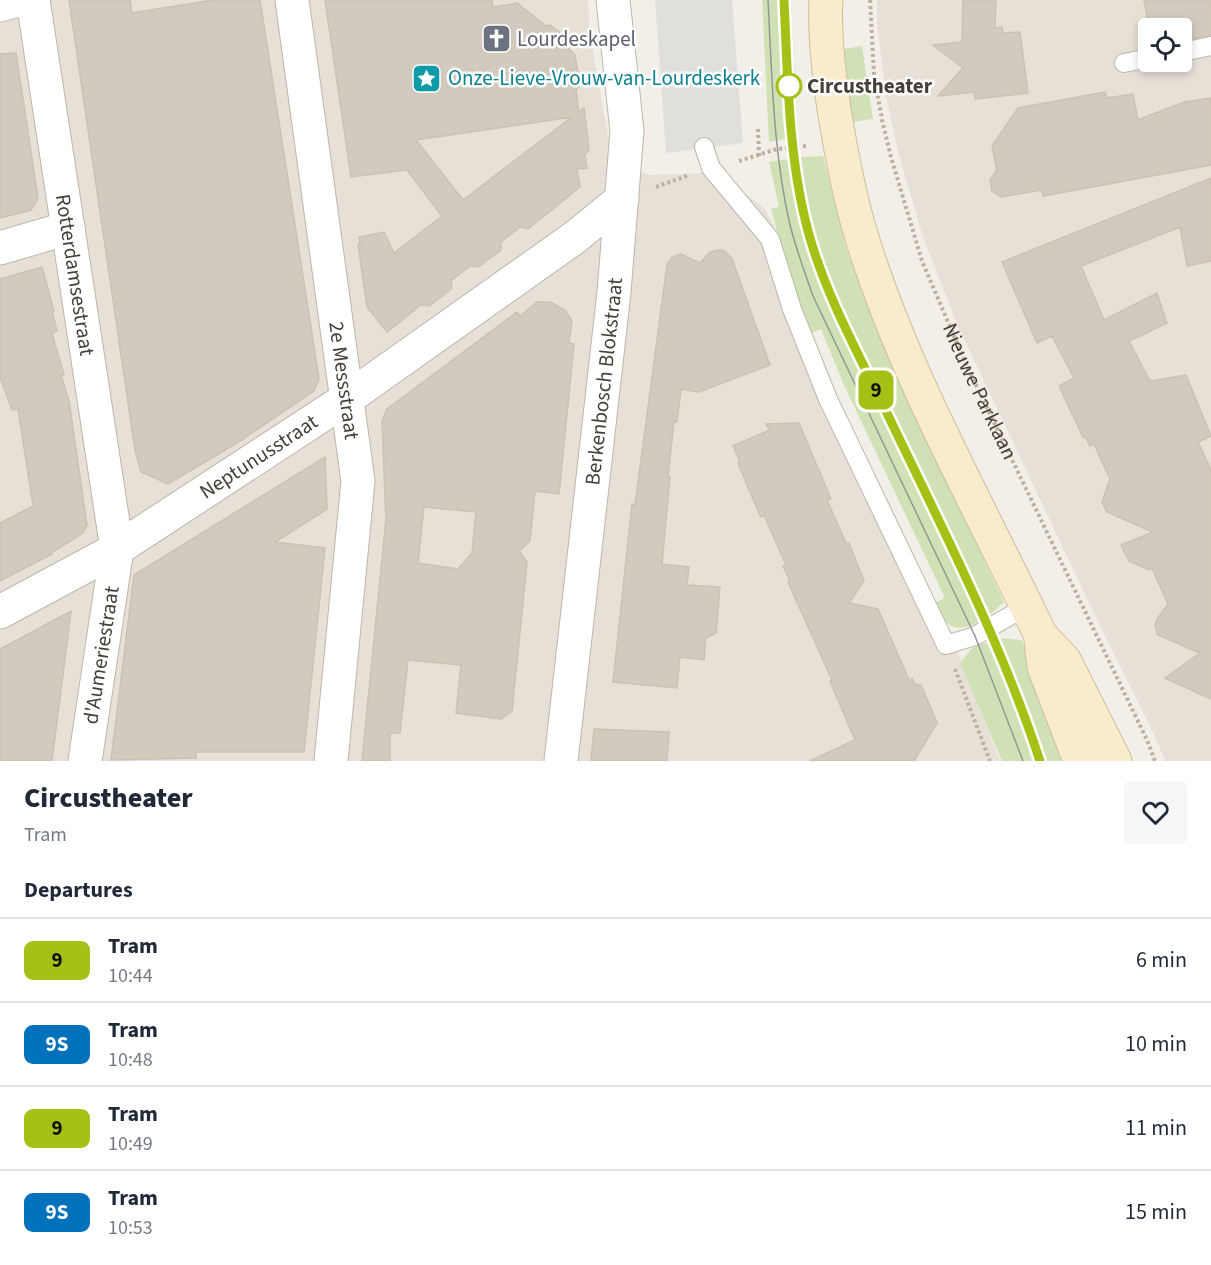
<!DOCTYPE html>
<style>
body{margin:0;font-family:"Source Sans 3",sans-serif;background:#f6f6f7;color:#1f2937;height:100vh;display:flex;flex-direction:column;font-size:22px;white-space:nowrap}
*{box-sizing:border-box;margin:0}
p{font-size:20px;color:#747a83}
.icon{flex:none;width:33px;height:33px;fill:none;stroke:currentColor;stroke-width:2;stroke-linecap:round;stroke-linejoin:round}
.map{position:relative;height:761px;overflow:hidden}
.details{display:flex;flex-direction:column;background:#fff;flex:1}
.details>*{flex:none}
.badge{padding:0 12px;border-radius:9px;font-size:21px;line-height:39px}
.fabs{position:absolute;left:1138px;top:18px;display:grid;gap:12px}
.fabs a{display:grid;place-items:center;width:54px;height:54px;border-radius:6px;background:#fff;box-shadow:0 3px 9px #0003;font-size:30px}
.map>.badge{position:absolute;translate:-50% -50%;box-shadow:0 0 0 3px #fff}
h2{padding:0 24px;font-size:22px;line-height:54px}
.round{display:grid;place-items:center;flex:none;width:63px;height:63px;border-radius:6px;background:#f6f6f7}
.overview{display:flex;align-items:center;justify-content:space-between;height:102px;padding:0 24px}
h1{font-size:28px;font-weight:800;line-height:45px}
ul{padding:0;list-style:none}
li{display:flex;align-items:center;gap:18px;height:84px;padding:0 24px;border-top:2px solid #e0e1e3}
li div{flex:1}
li b{display:block;font-size:22px}
li em{font-style:normal}
li .badge{min-width:66px;font-weight:700;text-align:center}
.map>svg:first-child{display:block}
</style>
<div class="map">
<svg width="1211" height="761" viewBox="0 0 1211 761">
<rect width="100%" height="100%" fill="#f2efe8"/>
<path fill="#e6e0d7" fill-rule="evenodd" d="M0,0h588l2,34 22,125 37,16 59,-2 41,23 16,13 10,20 12,41 46,122 128,268 39,101h-1000z
M877,0h334v761h-46l-12,-29 -53,-106 -143,-302 -34,-87 -24,-82 -13,-60 -9,-71zM1149,28h33v34h-33z"/>
<path fill="#d0e2b5" d="M762,0h29l7,137 -29,5z
M862,46l11,73 -21,3 -8,-73z
M823,156l23,92 31,83 127,271c-13,12 -40,36 -57,21 -6,-5 -9,-13 -13,-20l11,-5 -102,-215 -22,-54 -12,5 -25,-75 -13,-51 8,-1 -10,-45 32,-5z
M1000,638l21,2 12,24 39,97h-70l-42,-98 12,-15z"/>
<path fill="#e1dfdc" d="M655,0h77l11,143 -77,10z"/>
<path fill="#d3cabf" stroke="#cdc1b2" stroke-width="1.5" fill-rule="evenodd" d="M69,0h61l2,13 81,-13h47l59,379 -5,12 -77,52 -69,41 -27,-12 -6,-22z
M325,0h167l1,7 24,-4 29,23 4,-1 18,14 1,10 6,6 5,29 -4,7 3,21 5,-4 5,41 -4,6 2,13 -10,1 3,18 -52,42 -8,-2 -19,15v8l-23,17 -8,-1 -18,14 -1,9 -22,17 -8,-1 -34,27 -20,-25 -9,-63 2,-1 -1,-6 25,-5 10,21 48,-37 -35,-46 -56,7zM572,117l-109,83 -47,-60z
M963,0h33l-1,28 7,-1 1,6 17,-1 8,61 -53,6 -1,-7 -36,4 25,-28 -30,-23 29,-3z
M1144,0h67v35l-29,6v-13h-33z
M16,53l22,145 -7,12 -31,8v-164z
M1105,92l2,6 26,-4 5,26 46,-18 27,-4v67l-168,31 -1,-6 -41,7 -9,-6 -2,-11 7,-10 -5,-24 26,-38z
M1211,178v83l-24,5 -7,-39 -99,39 23,54 53,-27 10,30 -38,18 21,40 36,-6 25,61 -13,6 13,28v229l-46,-21 35,-25 -42,-18 -3,-10 2,-6 11,-15 -16,-36 -3,2 -20,-9 -8,-16 32,-13 -46,-20 -5,-10 8,-23 -16,-35 -4,2 -5,-10 -2,1 -24,-51 15,-8 -22,-42 -15,7 -35,-81z
M720,250l5,1 7,8 38,106 -71,27 -18,-3 -4,33h-3l-6,55h2l-8,87 27,3 -2,18 33,2 -4,46 -10,5 -2,22 -24,-3 -3,31 -64,-6 19,-178 3,1 32,-240 4,-7 10,-4 19,9 10,-11z
M42,267l12,44h-2l5,20 -5,2 12,42h-3l8,26 18,124 -4,8 -32,20 1,1 -52,27v-58l33,-17 -15,-97 -6,1 -12,-33v-98z
M537,302h13l15,8 7,11 -3,22 5,1 -15,150 -24,-3 -5,50 -11,10 8,11 -15,149 -11,8 -45,-6 5,-48 -53,-5 -8,73h-10v28h-28l24,-242 -4,-98 5,-12 130,-97 3,4zM424,507l52,5 -4,41 -14,16 -40,-6z
M799,423l32,76 -4,1 19,43h3l15,38 -15,22 29,6 31,71 3,-2 3,6 6,1 16,38 -23,38h-104l45,-21 -25,-59 2,-1 -44,-98 2,-1 -7,-15 3,-1 -22,-50 -3,2 -3,-6 -20,-48 2,-1 -7,-16 37,-16 -4,-6z
M325,457l2,52 -52,33 50,6 -21,204h-108v6l-85,2 23,-185z
M71,611l-19,150h-52v-112z
M594,729l75,3 -2,29h-76z"/>
<g fill="none" stroke-linecap="round" stroke-linejoin="round">
<defs>
<path id="service" d="M1182,52l29,-6
M1124,63l25,-5
M704,147l7,21 59,71 22,70 36,90 118,246 29,-9 52,-30"/>
<g id="minor">
<path id="s2" d="M33,0l84,549 -32,212"/>
<path id="s3" d="M292,0l66,481 -27,280"/>
<path d="M0,5l18,-5"/>
<path d="M0,248l68,-20"/>
<path id="s4" d="M0,612l117,-63 231,-151 226,-160 48,-39"/>
<path id="s5" d="M561,761l53,-469 13,-161 -14,-131"/>
</g>
<path id="secondary" d="M826,0c-2,34 3,75 8,109 7,43 15,87 28,129 43,139 117,267 179,398l23,24 51,101
M1041,641l3,26 36,94"/>
</defs>
<use href="#service" stroke="#bdb6ab" stroke-width="20"/>
<use href="#minor" stroke="#bdb6ab" stroke-width="35"/>
<use href="#secondary" stroke="#cdbe9c" stroke-width="35"/>
<g stroke="#bdb09e" stroke-width="4" stroke-dasharray="3 3" stroke-linecap="butt">
<path id="s1" d="M870,0l4,73 8,47 9,37 31,104 43,101 182,378 8,21"/>
<path d="M758,129l1,27"/>
<path d="M739,161l38,-12 30,-3"/>
<path d="M656,187l33,-12"/>
<path d="M955,669l35,92"/>
</g>
<use href="#service" stroke="#fff" stroke-width="18"/>
<use href="#minor" stroke="#fff" stroke-width="33"/>
<use href="#secondary" stroke="#f9ebcb" stroke-width="33"/>
<path stroke="#969696" stroke-width="1.5" d="M768,0c4,75 5,152 22,225 6,24 15,48 23,71l162,340 48,125
M784,0c3,64 3,130 16,193 6,32 16,63 27,93l160,342 25,57 28,76"/>
</g>
<g fill="none" stroke-linecap="round" stroke-linejoin="round">
<defs>
<path id="line" d="M784,0c4,79 4,162 26,238 17,59 48,115 75,171 55,115 115,230 155,352"/>
</defs>
<use href="#line" stroke="#fff" stroke-width="14"/>
<use href="#line" stroke="#a6c116" stroke-width="9"/>
</g>
<defs>
<symbol id="church-square" viewBox="-11 -11 22 22"><rect x="-9" y="-9" width="18" height="18" rx="4" fill="#6b7280" stroke="#fff"/><path d="M-1.2-6h2.4v3.5h3.3v2.4h-3.3V6h-2.4V-.1h-3.3v-2.4h3.3Z" fill="#fff"/></symbol>
<symbol id="sight-square" viewBox="-11 -11 22 22"><rect x="-9" y="-9" width="18" height="18" rx="4" fill="#0f9aa8" stroke="#fff"/><path d="M0-6L1.8-2.2L6-1.7L2.9 1.2L3.7 5.4L0 3.3L-3.7 5.4L-2.9 1.2L-6-1.7L-1.8-2.2Z" fill="#fff"/></symbol>
</defs>
<g fill-rule="evenodd">
<use href="#church-square" x="480" y="22" width="33" height="33"/>
<use href="#sight-square" x="410" y="62" width="33" height="33"/>
</g>
<circle fill="#fff" stroke="#a6c116" stroke-width="3" cx="789" cy="86" r="12"/>
<g text-anchor="middle" stroke-width="5" stroke-linejoin="round" paint-order="stroke">
<g font-size="21" fill="#5b616d" stroke="#fff" text-anchor="start">
<text x="517" y="46">Lourdeskapel</text>
</g>
<g font-size="21" fill="#0d838f" stroke="#fff" text-anchor="start">
<text x="448" y="85">Onze-Lieve-Vrouw-van-Lourdeskerk</text>
</g>
<g font-size="21" font-weight="bold" fill="#453f37" stroke="#fff" text-anchor="start">
<text x="807" y="93">Circustheater</text>
</g>
<g font-size="21" fill="#453f37" stroke="#fff">
<text dy="7" stroke="none"><textPath href="#s2" startOffset="278">Rotterdamsestraat</textPath></text>
<text dy="7" stroke="none"><textPath href="#s3" startOffset="384">2e Messstraat</textPath></text>
<text dy="7" stroke="none"><textPath href="#s5" startOffset="382">Berkenbosch Blokstraat</textPath></text>
<text dy="7" stroke="none"><textPath href="#s1" startOffset="410">Nieuwe Parklaan</textPath></text>
<text dy="7" stroke="none"><textPath href="#s4" startOffset="302">Neptunusstraat</textPath></text>
<text transform="translate(101 655) rotate(-81)" y="7">d'Aumeriestraat</text>
</g>
</g>
</svg>
<div class="fabs">
<a><svg class="icon" aria-label="locate" viewBox="0 0 24 24"><circle cx="12" cy="12" r="6"/><path d="M12 2v4M12 18v4M2 12h4M18 12h4"/></svg></a>
</div>
<b class="badge" style="left:876px;top:390px;background:#a6c116;color:#111">9</b>
</div>
<section class="details">
<div class="overview"><div><h1>Circustheater</h1><p>Tram</p></div><a class="round"><svg class="icon" aria-label="heart" viewBox="0 0 24 24"><path d="M12 20l-8-8c-3-5 5-10 8-4 3-6 11-1 8 4z"/></svg></a></div>
<h2>Departures</h2>
<ul>
<li><span class="badge" style="background:#a6c116;color:#111">9</span><div><b>Tram</b><p>10:44</p></div><em>6 min</em></li>
<li><span class="badge" style="background:#0072bc;color:#fff">9S</span><div><b>Tram</b><p>10:48</p></div><em>10 min</em></li>
<li><span class="badge" style="background:#a6c116;color:#111">9</span><div><b>Tram</b><p>10:49</p></div><em>11 min</em></li>
<li><span class="badge" style="background:#0072bc;color:#fff">9S</span><div><b>Tram</b><p>10:53</p></div><em>15 min</em></li>
</ul>
</section>
